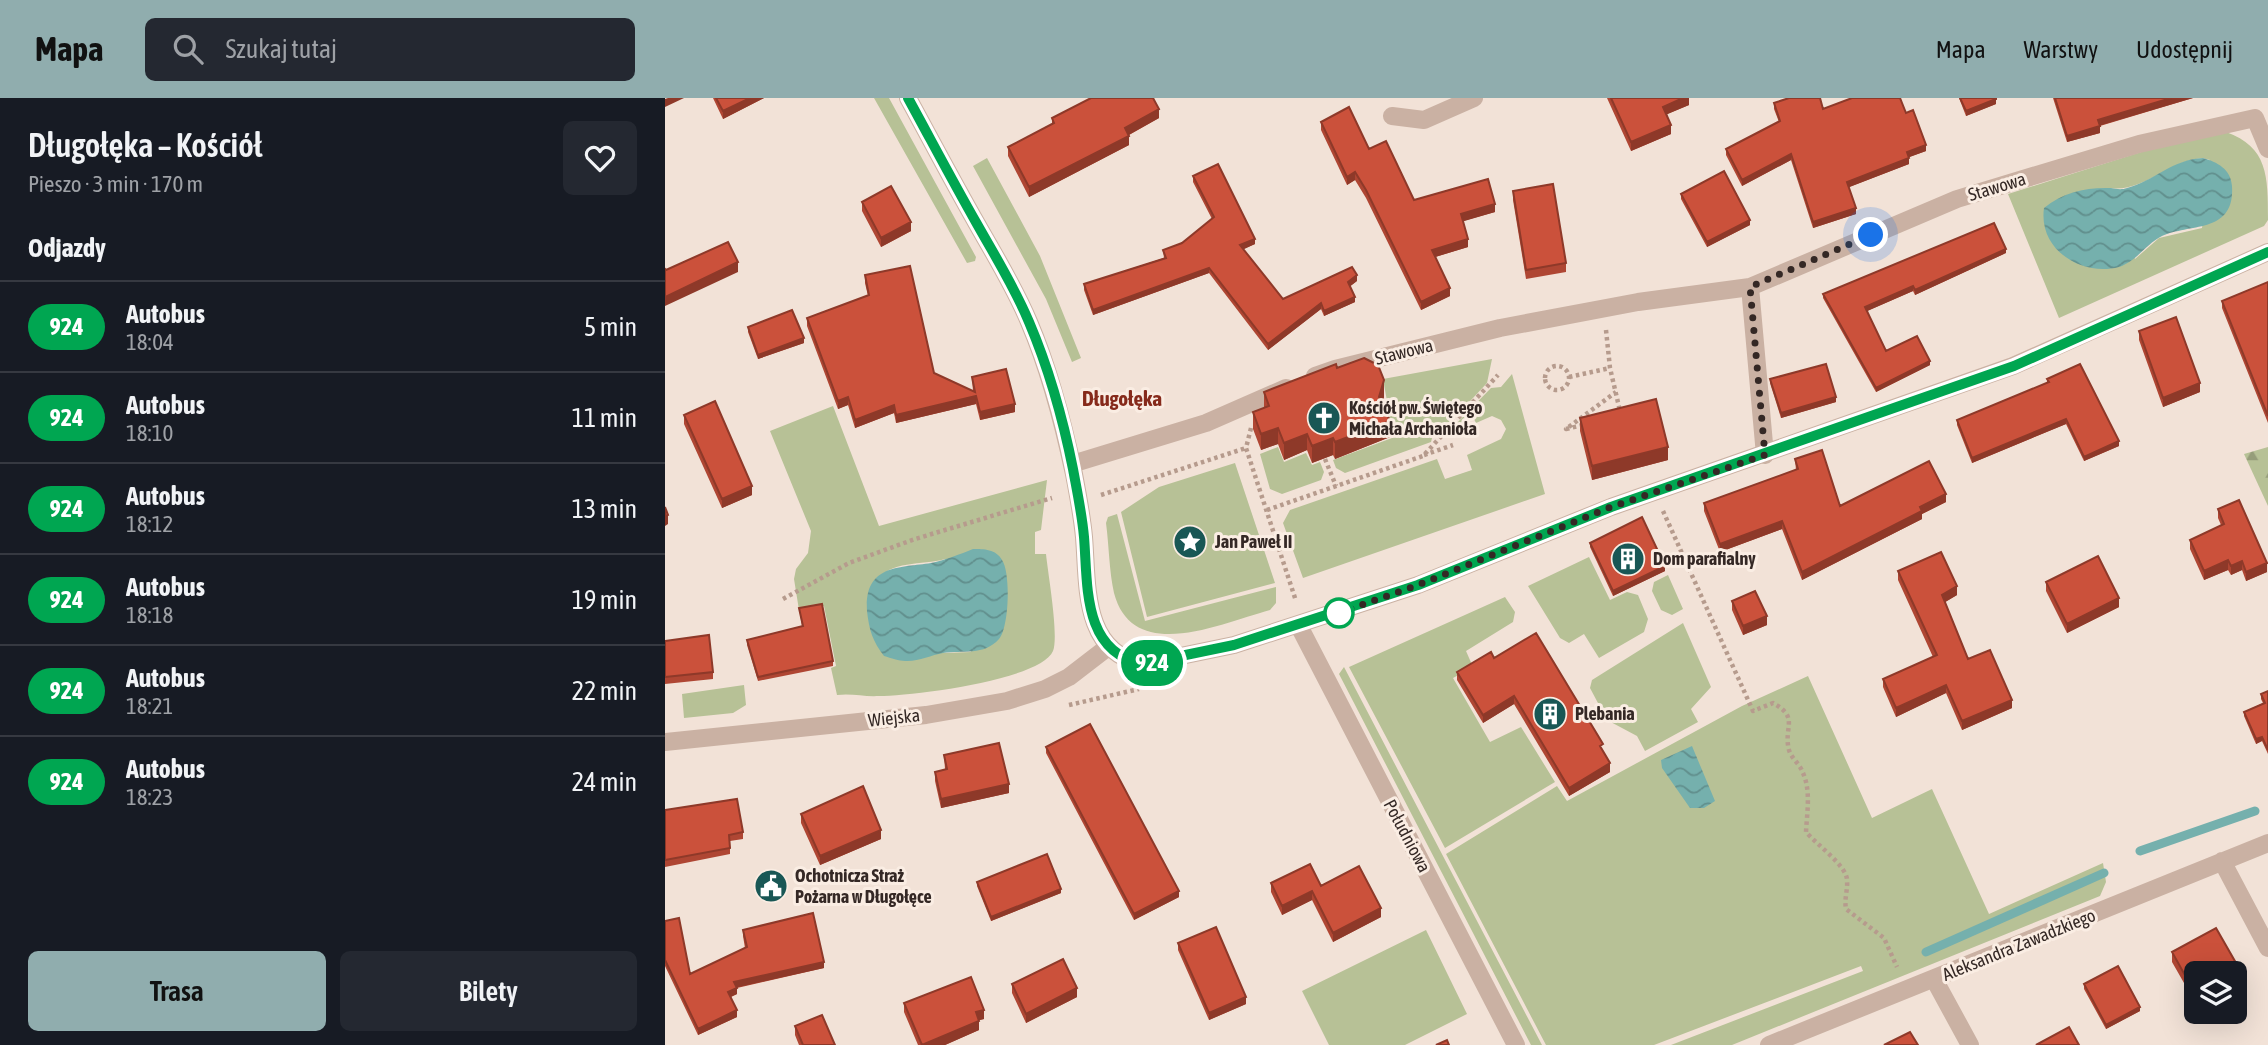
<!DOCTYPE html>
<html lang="pl">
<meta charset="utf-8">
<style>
body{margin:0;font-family:"Asap Condensed",sans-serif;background:#242831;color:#f1f3f6;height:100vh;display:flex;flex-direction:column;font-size:26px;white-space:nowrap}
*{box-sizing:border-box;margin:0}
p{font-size:23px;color:#9ea1a6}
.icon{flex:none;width:38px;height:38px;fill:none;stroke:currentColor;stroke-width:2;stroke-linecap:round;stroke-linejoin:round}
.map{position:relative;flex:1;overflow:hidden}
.sheet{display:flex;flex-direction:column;background:#171b24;width:665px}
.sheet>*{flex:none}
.badge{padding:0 14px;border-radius:23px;font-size:24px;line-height:46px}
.buttons{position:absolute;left:1519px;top:863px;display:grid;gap:14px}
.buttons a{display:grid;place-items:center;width:63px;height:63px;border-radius:10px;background:#171b24;box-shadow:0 7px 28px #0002;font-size:35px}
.you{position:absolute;width:35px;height:35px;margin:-18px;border:5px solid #fff;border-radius:50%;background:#1a73e8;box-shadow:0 0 0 10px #1a73e833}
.map>.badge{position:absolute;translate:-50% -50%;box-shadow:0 0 0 4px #fff}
h2{padding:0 28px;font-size:26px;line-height:63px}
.round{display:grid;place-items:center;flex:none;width:74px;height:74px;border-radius:10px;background:#242831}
.summary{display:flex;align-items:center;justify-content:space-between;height:119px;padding:0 28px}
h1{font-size:33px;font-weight:600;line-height:52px}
.button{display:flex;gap:14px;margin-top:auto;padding:14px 28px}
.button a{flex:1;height:80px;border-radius:10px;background:#90adae;color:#111;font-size:28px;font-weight:600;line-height:80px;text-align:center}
.button a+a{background:#242831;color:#f1f3f6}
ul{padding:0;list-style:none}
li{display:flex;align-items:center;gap:21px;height:91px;padding:0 28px;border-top:2px solid #363941}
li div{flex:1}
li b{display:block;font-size:26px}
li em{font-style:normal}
li .badge{min-width:77px;font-weight:700;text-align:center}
header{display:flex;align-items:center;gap:42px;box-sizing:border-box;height:98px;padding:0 35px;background:#90adae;color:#111}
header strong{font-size:33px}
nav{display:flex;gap:38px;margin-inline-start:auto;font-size:24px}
.search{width:490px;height:63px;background:#242831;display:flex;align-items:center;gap:18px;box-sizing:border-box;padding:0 24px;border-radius:10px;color:#9ea1a6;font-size:26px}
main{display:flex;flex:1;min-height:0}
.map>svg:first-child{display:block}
</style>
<header>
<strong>Mapa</strong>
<div class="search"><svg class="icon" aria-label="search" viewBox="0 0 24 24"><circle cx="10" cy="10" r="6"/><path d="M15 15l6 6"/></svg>Szukaj tutaj</div>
<nav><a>Mapa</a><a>Warstwy</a><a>Udostępnij</a></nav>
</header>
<main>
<section class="sheet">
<div class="summary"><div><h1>Długołęka – Kościół</h1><p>Pieszo · 3 min · 170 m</p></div><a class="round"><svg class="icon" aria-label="heart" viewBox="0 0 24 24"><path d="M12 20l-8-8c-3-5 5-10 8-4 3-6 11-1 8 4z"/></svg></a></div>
<h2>Odjazdy</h2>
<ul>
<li><span class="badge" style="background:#00a651;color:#fff">924</span><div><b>Autobus</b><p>18:04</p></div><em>5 min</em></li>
<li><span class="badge" style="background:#00a651;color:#fff">924</span><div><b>Autobus</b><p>18:10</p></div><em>11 min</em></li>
<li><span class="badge" style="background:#00a651;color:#fff">924</span><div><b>Autobus</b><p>18:12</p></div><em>13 min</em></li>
<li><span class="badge" style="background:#00a651;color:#fff">924</span><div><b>Autobus</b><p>18:18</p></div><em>19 min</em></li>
<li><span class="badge" style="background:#00a651;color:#fff">924</span><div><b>Autobus</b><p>18:21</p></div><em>22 min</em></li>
<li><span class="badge" style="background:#00a651;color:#fff">924</span><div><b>Autobus</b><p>18:23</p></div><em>24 min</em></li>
</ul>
<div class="button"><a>Trasa</a><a>Bilety</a></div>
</section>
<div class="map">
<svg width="1603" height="947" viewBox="0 0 1603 947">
<defs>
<pattern id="forest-firs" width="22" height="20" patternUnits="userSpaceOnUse" patternTransform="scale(1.75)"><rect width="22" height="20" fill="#b7c196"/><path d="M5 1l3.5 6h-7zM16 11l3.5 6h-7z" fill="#969d7a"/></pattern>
<pattern id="water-waves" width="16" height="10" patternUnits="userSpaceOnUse" patternTransform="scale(1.75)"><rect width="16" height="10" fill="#75b0ad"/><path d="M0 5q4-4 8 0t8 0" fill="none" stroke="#618f8d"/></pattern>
</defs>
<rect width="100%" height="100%" fill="#f2e2d7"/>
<path fill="#b7c196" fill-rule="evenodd" d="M209,0h15l87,159 -1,4 -8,2z
M1561,34c42,15 42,44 42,88l-4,6 -205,92 -51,-124 149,-47zM1538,60l7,2 -8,68 -43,10 -24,21 -25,-71c33,5 59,-28 93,-30z
M322,60l53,98 41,102 -9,4 -26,-63 -73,-133z
M827,261l-5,24 -43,46 -11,5 -2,8 -86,31 -9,-5 -3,-8 59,-22 -10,-24 5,-13 -4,-22z
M847,276l33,120 -242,84 -20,-55 7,-13 147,-51 8,20 27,-9 -5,-15 34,-16 5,-10 -5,-9 -9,-4 -16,7 -2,-4 -18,5 35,-36 10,-1z
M168,308l46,120 168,-46 -6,50 -6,2v22h11c2,20 13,82 7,97 -12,29 -142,45 -174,45 -15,1 -27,-3 -42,-1l-6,-27 5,-2 -12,-60 -25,4 -5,-31 2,-10 12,-16 3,-22 -41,-100zM280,461l26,93 -27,1 -69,-70c15,-24 47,-17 70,-24z
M613,349l6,15 22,-9 6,12 8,-3 4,10 -3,8 -39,14 -12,-5 -10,-35z
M570,365l40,120 -128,34 -26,-105 38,-25z
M452,416l28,107 131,-34v16l-6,7c-48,13 -137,55 -156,-17 -5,-22 -5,-48 -8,-70l2,-6z
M924,459l21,43 17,-8 11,3 10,24 -4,13 -45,26 -15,-24 -15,9 -9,-5 -32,-52z
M1003,477l15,34 -11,6 -11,-5 -9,-19 2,-9z
M840,499l10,15 -2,10 -47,29 7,16 -20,11 37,64 31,-15 34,55 -110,66 -96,-181z
M1018,525l28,64 -20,22 7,13 -53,29 -8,-15 -30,-16 -17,-32 2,-8z
M679,569l198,378h-11l-192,-371z
M1143,578l64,142 60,-29 57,125 114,-51 3,19 -6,14 -368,149h-61l192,-74 -2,-5 -207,79h-108l-100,-191 111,-68 10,15 175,-95z
M79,587l2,20 -13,8 -49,5 -2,-24z
M761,832l41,84 -62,31h-76l-27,-54z"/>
<path fill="url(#forest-firs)" d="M1603,349v59l-24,-52z"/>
<path fill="url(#water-waves)" d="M1538,60c14,4 28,11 29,28 3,48 -42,37 -70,50 -16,8 -25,25 -43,31 -38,10 -81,-18 -75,-59 19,-16 43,-21 67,-20 6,1 10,2 16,0 27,-7 46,-29 76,-30z
M308,451c11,0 23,0 29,11 9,13 7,68 -3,79 -15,17 -36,11 -56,14 -12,2 -25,9 -38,8 -6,0 -14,-3 -21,-5 -11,-14 -15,-26 -17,-45 -3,-47 33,-43 64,-48 15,-3 29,-9 42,-14z
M1027,648l23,55 -11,7h-14l-28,-40 -1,-8z"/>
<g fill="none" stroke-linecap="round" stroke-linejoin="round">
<path stroke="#75b0ad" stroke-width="9" d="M1475,753l115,-40
M1261,854l178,-79"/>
<path stroke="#b69b8d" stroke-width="4.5" stroke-dasharray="3.5 3.5" stroke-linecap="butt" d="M941,232l4,38 10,43
M880 280a12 12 0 1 1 24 0a12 12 0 1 1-24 0Z
M904,279l41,-9
M918,327l-17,4 50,-37
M586,330l-5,20 50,153
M759,357l29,-10
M660,361l11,27
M436,397l145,-47
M602,412l156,-54 75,-81
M998,413l90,200 20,-8c27,15 10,24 16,47 2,8 11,14 14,23 8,18 4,39 3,59 10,12 41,34 41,48 1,10 -3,18 -1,29l38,29 13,29
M118,501l66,-36 66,-24 137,-41
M404,607l70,-16"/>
<path stroke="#cab1a3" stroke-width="18" d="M243,0c23,42 45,84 69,126 18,32 38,64 52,98 21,49 34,100 45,152 4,21 8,42 10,63 4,48 -2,114 58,127l92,-19 184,-60 193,-78 402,-141 255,-114
M727,18l32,4 50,-22
M1085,189l15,168
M650,278l20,-7 165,-41 138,-26 112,-15 207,-88 182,-55 116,-26 13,31
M407,366l134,-41 80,-35
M634,528l217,419
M0,644l261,-27 81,-14 38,-12 24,-12 39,-30
M1557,763l46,87
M1269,881l36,66
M1104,947l499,-202"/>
</g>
<path fill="#af4633" d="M48,0h51l-41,21z
M942,0h82v7l-22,9 4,20 -40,17z
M1294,0h37v6l-30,12z
M1388,0h140l-93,28v7l-33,9z
M1109,5l49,6 83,4 20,38 -17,6v7l-60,23 7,27 -43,14 -22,-68 -49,26 -16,-31v-6l53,-27 -5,-13z
M387,20h107l-30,17v10l-100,52 -21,-41v-9l44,-23z
M656,24l48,27 45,51 81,12 -32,9 5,26 -33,10 15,39 -29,14 -55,-112 -11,-18 -8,5 -26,-55z
M528,78l62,68 -12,5 40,50 74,-18 -7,5 5,16 -31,14 -3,-7 -53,41 -59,-77 -116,42 -9,-25v-6l80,-26 -1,-8 19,-7 30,-24 -19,-37z
M848,93l53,72v9l-40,7 -13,-79z
M1016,96l69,31 -43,22 -26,-48z
M197,104l49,29 -30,16 -19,-36z
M1341,155l-91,42 -2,-4 -46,20 19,40 44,14 -54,27 -53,-94v-4z
M200,177l69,98 39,18 -1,-14 43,35 -35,8 -4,-16 -80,19 -2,-10 -39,15 -7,-23 -10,4 -31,-83v-8l61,-22 -3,-13z
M1603,184v141l-46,-115v-7z
M83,229l56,16 -46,16 -10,-27z
M1474,233l61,61 -37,15 -24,-67z
M672,270l47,29 -2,7 8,33 -55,22 -2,-4 -21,8 -5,-13 -23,10 -6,-16 -17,6 -8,-21v-17l11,-4v-16z
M1105,281l66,23 -55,16 -11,-35z
M1382,281l72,67 -35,15 -18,-37 -94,39 -15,-38v-5l90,-37z
M19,317l68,80 -30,13 -38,-84z
M915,320l88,42 -76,20 -12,-49z
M1130,361l45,47 106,-4 -24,12v5l-120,61 -20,-51 -62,23 -16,-41v-8l92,-33z
M1553,411l49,63 -21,9 -4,-11 -11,5 -3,-5 -24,10 -14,-31v-9l31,-15 -3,-7z
M925,445l75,28 -52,25 -23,-49z
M1233,473l59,24 -12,7 23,57 44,49 -50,22 -16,-37 -50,24 -13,-30v-8l50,-22 -35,-77z
M1381,484l73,25 -52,26 -21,-42z
M1067,503l35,24 -24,10 -11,-25z
M134,510l34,53v5l-75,15 -11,-36v-5l55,-14z
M0,543l48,31v7l-48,5z
M829,560l116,114 -41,24 -55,-92 -31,19 -26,-43v-8z
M1603,593v63l-6,-13 -6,3 -12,-28v-4l19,-9 -2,-4v-5z
M381,649l133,150 -45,23 -88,-167z
M279,657l65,38 -68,15 -6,-27v-9l10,-3z
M0,712l78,22v7l-13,2v13l-65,13z
M136,716l80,25 -61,26 -19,-42z
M312,784l84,11 -70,28 -14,-35z
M606,785l50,3 60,31 -48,25 -21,-42 -30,15 -11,-23z
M0,823l25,53 55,-26 -2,-12v-6l81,38 -87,20v6l-6,3 6,20 -39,18 -33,-69z
M1551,830l24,42v9l-5,3v-9h-39v31l-24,-42v-10z
M513,845l68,61 -37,16 -31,-70z
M347,886l65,13 -51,26 -14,-30z
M1419,886l56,27 -34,18 -22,-40z
M239,905l80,16 -5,1v10l-34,15h-27l-14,-33z
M130,928l40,19h-36l-4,-10z"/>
<path fill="#8e3929" d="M3,0h16l-19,9v-8z
M85,0h14l-41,21v-8z
M1018,0h6v7l-26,11v-9z
M1506,0h22l-95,28v-6z
M1331,1v5l-30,12v-5z
M494,11v9l-34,19v-9z
M1006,27v9l-40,17v-9z
M1435,28v7l-33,9v-6z
M464,38v9l-100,52v-10z
M1261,47v6l-19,7v-6z
M1126,56v6l-49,26v-6z
M1244,60v6l-62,24v-6z
M690,74v8l-8,5v-8z
M830,106v8l-34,10v-8z
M1191,110v6l-43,14v-6z
M1085,122v5l-43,22v-5z
M246,124v9l-30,16v-9z
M590,141v5l-15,7v-6z
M803,141v8l-36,11v-8z
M1341,151v4l-91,42v-5z
M73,164v10l-73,34v-9z
M544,170v5l-116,42v-5z
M692,177v6l-9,7v-6z
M1248,188v5l-48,21v-5z
M785,190v8l-29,14v-8z
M690,199v5l-31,14v-5z
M656,205v6l-53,41v-6z
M139,240v5l-46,16v-4z
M1265,263v4l-54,27v-4z
M719,282v17l-5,17v-17z
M1535,285v9l-37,15v-9z
M311,298v8l-80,19v-8z
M183,299v8l-10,4v-8z
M1171,299v5l-55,16v-5z
M350,306v8l-35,8v-8z
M229,307v8l-39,15v-8z
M1401,321v5l-94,39v-5z
M725,323v16l-55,22v-17z
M613,330v16l-17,6v-16z
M642,336v16l-23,10v-17z
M668,340v17l-21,8v-17z
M1454,343v5l-35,15v-4z
M1003,349v13l-76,20v-14z
M87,388v9l-30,13v-9z
M1281,396v8l-24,12v5l-120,61v-8z
M3,417v9l-3,2v-10z
M1117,423v8l-62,23v-8z
M1563,462v10l-24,10v-9z
M1577,463v9l-11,5v-9z
M1602,465v9l-21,9v-9z
M1000,468v5l-52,25v-5z
M1292,488v9l-15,9v-9z
M1454,500v9l-52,26v-9z
M1102,518v9l-24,10v-9z
M1281,587v8l-50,24v-9z
M849,598v8l-31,19v-8z
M1347,602v8l-50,22v-9z
M1597,639v4l-6,3v-5z
M945,665v9l-41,24v-8z
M344,686v9l-68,15v-9z
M216,732v9l-61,26v-9z
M396,791v4l-70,28v-4z
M514,793v6l-45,23v-6z
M647,793v9l-30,15v-9z
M716,810v9l-48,25v-9z
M159,864v6l-90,20v-6z
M1575,872v9l-5,3v-9z
M72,890v6l-9,4v-6z
M412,890v9l-51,26v-9z
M581,899v7l-37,16v-7z
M1475,909v4l-34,18v-4z
M72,912v7l-39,18v-6z
M319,912v9l-8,2v-9z
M314,923v9l-34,15h-22z"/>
<path fill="#cb513b" stroke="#8e3929" stroke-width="2" d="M51,0h34l-27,13z
M426,0h62l6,11 -34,19 4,8 -100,51 -21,-40 46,-24 -2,-5z
M946,0h72l-20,9 8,18 -40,17z
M1124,0h31l3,11 29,-11h48l6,15 7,-3 13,35 -19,7 2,6 -62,24 9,26 -43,14 -22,-68 -49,26 -16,-31 54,-28 -6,-18z
M1295,0h36v1l-30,12z
M1390,0h116l-73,22 2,6 -33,10z
M684,9l20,42 17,-8 28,59 74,-21 7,25 -34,10 7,25 -36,11 18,38 -29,14 -55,-112 -11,-18 -8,5 -26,-55z
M553,66l37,75 -15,6 43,54 69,-32 5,8 -9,7 7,15 -31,14 -3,-8 -53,41 -59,-76 -116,42 -9,-26 82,-26 -3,-8 19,-7 32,-26 -21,-41z
M1059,73l26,49 -43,22 -26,-48z
M888,86l13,79 -40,7 -13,-79z
M226,88l20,36 -30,16 -19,-36z
M1329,125l12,26 -91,41 -2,-4 -48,21 21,44 31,-15 13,25 -54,27 -53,-94z
M63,144l10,20 -73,35v-28l1,1z
M245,168l24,107 41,19 -3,-15 34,-8 9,35 -35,8 -4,-16 -80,19 -2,-10 -39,15 -7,-23 -10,4 -31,-83 62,-23 -4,-20z
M1603,184v134l-46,-115z
M127,212l12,28 -46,17 -10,-28z
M1511,219l24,66 -37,15 -24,-67z
M699,260l14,7 6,15 -5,17 11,24 -55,21 -2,-4 -21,8 -5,-12 -23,9 -6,-15 -17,6 -8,-22 16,-6 -5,-14 72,-28 1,4z
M1161,266l10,33 -55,16 -11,-34z
M1415,266l39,77 -35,16 -18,-38 -94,39 -15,-38 92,-38 -2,-3z
M991,301l12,48 -76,19 -12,-48z
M50,303l37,85 -30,13 -38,-84z
M1157,352l18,56 89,-45 17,33 -26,13 2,4 -120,61 -20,-51 -62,23 -16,-41 94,-34 -3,-10z
M1574,402l28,63 -21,9 -4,-11 -11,5 -3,-6 -24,11 -14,-31 34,-16 -6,-15z
M0,409l3,8 -3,1z
M977,419l23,49 -52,25 -23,-48z
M1276,454l16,34 -15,9 26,64 22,-9 22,50 -50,21 -16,-36 -50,23 -13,-29 54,-24 -39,-84z
M1433,458l21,42 -52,26 -21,-42z
M1090,493l12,25 -24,10 -11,-25z
M157,506l11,57 -75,16 -11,-37 56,-14 -4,-18z
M871,535l67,111 -3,2 10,17 -41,25 -55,-92 -31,19 -26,-43 34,-20 3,6z
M44,537l4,37 -48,5v-36z
M1603,593v59l-6,-13 -6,2 -12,-27 21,-9 -4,-9z
M425,626l89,167 -45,23 -88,-167z
M334,645l10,41 -68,15 -6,-27 12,-3 -3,-14z
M198,688l18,44 -61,26 -19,-42z
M72,701l6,33 -14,3 1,13 -65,12v-50z
M382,756l14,35 -70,28 -14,-35z
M645,766l11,22 38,-20 22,42 -48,25 -21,-42 -30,15 -11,-23z
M148,815l11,49 -90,20 3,6 -9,4 9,18 -39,19 -33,-69v-39l14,-3 11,56 57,-27 -4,-17z
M551,829l30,70 -37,16 -31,-70z
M1551,830l24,42 -5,3h-39v22l-24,-43z
M398,861l14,29 -51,26 -14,-30z
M1453,868l22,41 -34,18 -22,-41z
M306,879l13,33 -8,2 3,9 -57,24 -18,-42z
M157,917l13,30h-32l-8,-19z
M1404,929l10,18h-43z
M1245,934l8,13h-34z
M782,942l2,5h-13z"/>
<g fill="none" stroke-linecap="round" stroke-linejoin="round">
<defs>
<path id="line" d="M243,0c23,42 45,84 69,126 18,32 38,64 52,98 20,47 34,97 44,147 4,22 9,45 11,68 4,48 -2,114 58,127l92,-19 184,-60 193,-78 403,-141 254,-114"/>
</defs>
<use href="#line" stroke="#fff" stroke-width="16"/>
<use href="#line" stroke="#00a651" stroke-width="10"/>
<path stroke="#342825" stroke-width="7" stroke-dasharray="0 12.6" d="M674,515l79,-28 193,-78 154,-52 -15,-168 121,-52"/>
</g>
<defs>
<symbol id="church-disc" viewBox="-11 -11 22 22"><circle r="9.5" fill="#195755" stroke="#faede3"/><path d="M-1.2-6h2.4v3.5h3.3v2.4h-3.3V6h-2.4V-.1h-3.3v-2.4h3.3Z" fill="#fff"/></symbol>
<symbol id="sight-disc" viewBox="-11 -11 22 22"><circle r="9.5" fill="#195755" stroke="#faede3"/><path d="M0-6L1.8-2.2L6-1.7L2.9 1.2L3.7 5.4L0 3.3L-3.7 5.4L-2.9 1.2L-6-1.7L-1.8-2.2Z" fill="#fff"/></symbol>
<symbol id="building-disc" viewBox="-11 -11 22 22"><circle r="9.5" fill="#195755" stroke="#faede3"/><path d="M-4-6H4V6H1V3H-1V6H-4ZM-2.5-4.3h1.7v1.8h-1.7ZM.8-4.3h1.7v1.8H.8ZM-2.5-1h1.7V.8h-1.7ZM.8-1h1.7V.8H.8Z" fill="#fff"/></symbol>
<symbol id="civic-disc" viewBox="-11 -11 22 22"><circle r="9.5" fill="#195755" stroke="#faede3"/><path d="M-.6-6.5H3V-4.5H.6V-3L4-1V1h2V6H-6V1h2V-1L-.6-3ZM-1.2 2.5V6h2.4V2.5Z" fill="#fff"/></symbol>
</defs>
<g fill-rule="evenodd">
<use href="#church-disc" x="640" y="301" width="38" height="38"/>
<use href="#sight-disc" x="506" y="425" width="38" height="38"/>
<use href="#building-disc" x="944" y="442" width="38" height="38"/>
<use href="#building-disc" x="866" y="597" width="38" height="38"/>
<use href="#civic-disc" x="87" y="769" width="38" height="38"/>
</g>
<circle fill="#fff" stroke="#00a651" stroke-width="3.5" cx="674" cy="515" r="14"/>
<g text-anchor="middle" stroke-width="6" stroke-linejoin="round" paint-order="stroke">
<g font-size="18" fill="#342825" stroke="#faede3">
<text transform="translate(1332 89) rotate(-17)" y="6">Stawowa</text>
<text transform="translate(739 254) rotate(-14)" y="6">Stawowa</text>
<text transform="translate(229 620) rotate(-6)" y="6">Wiejska</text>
<text transform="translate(742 738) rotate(62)" y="6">Południowa</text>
<text transform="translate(1354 847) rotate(-22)" y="6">Aleksandra Zawadzkiego</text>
</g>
<g font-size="18" font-weight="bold" fill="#342825" stroke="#faede3" text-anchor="start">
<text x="684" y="316">Kościół pw. Świętego<tspan x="684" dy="21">Michała Archanioła</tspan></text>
<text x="550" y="450">Jan Paweł II</text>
<text x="988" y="467">Dom parafialny</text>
<text x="910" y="622">Plebania</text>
<text x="130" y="784">Ochotnicza Straż<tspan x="130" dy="21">Pożarna w Długołęce</tspan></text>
</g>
<g font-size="21" font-weight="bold" fill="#862a1b" stroke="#faede3">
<text x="457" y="308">Długołęka</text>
</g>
</g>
</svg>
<div class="buttons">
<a><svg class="icon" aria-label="layers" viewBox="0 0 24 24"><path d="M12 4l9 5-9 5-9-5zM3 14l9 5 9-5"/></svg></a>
</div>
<div class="you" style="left:1206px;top:137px"></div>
<b class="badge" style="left:487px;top:565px;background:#00a651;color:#fff">924</b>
</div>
</main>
